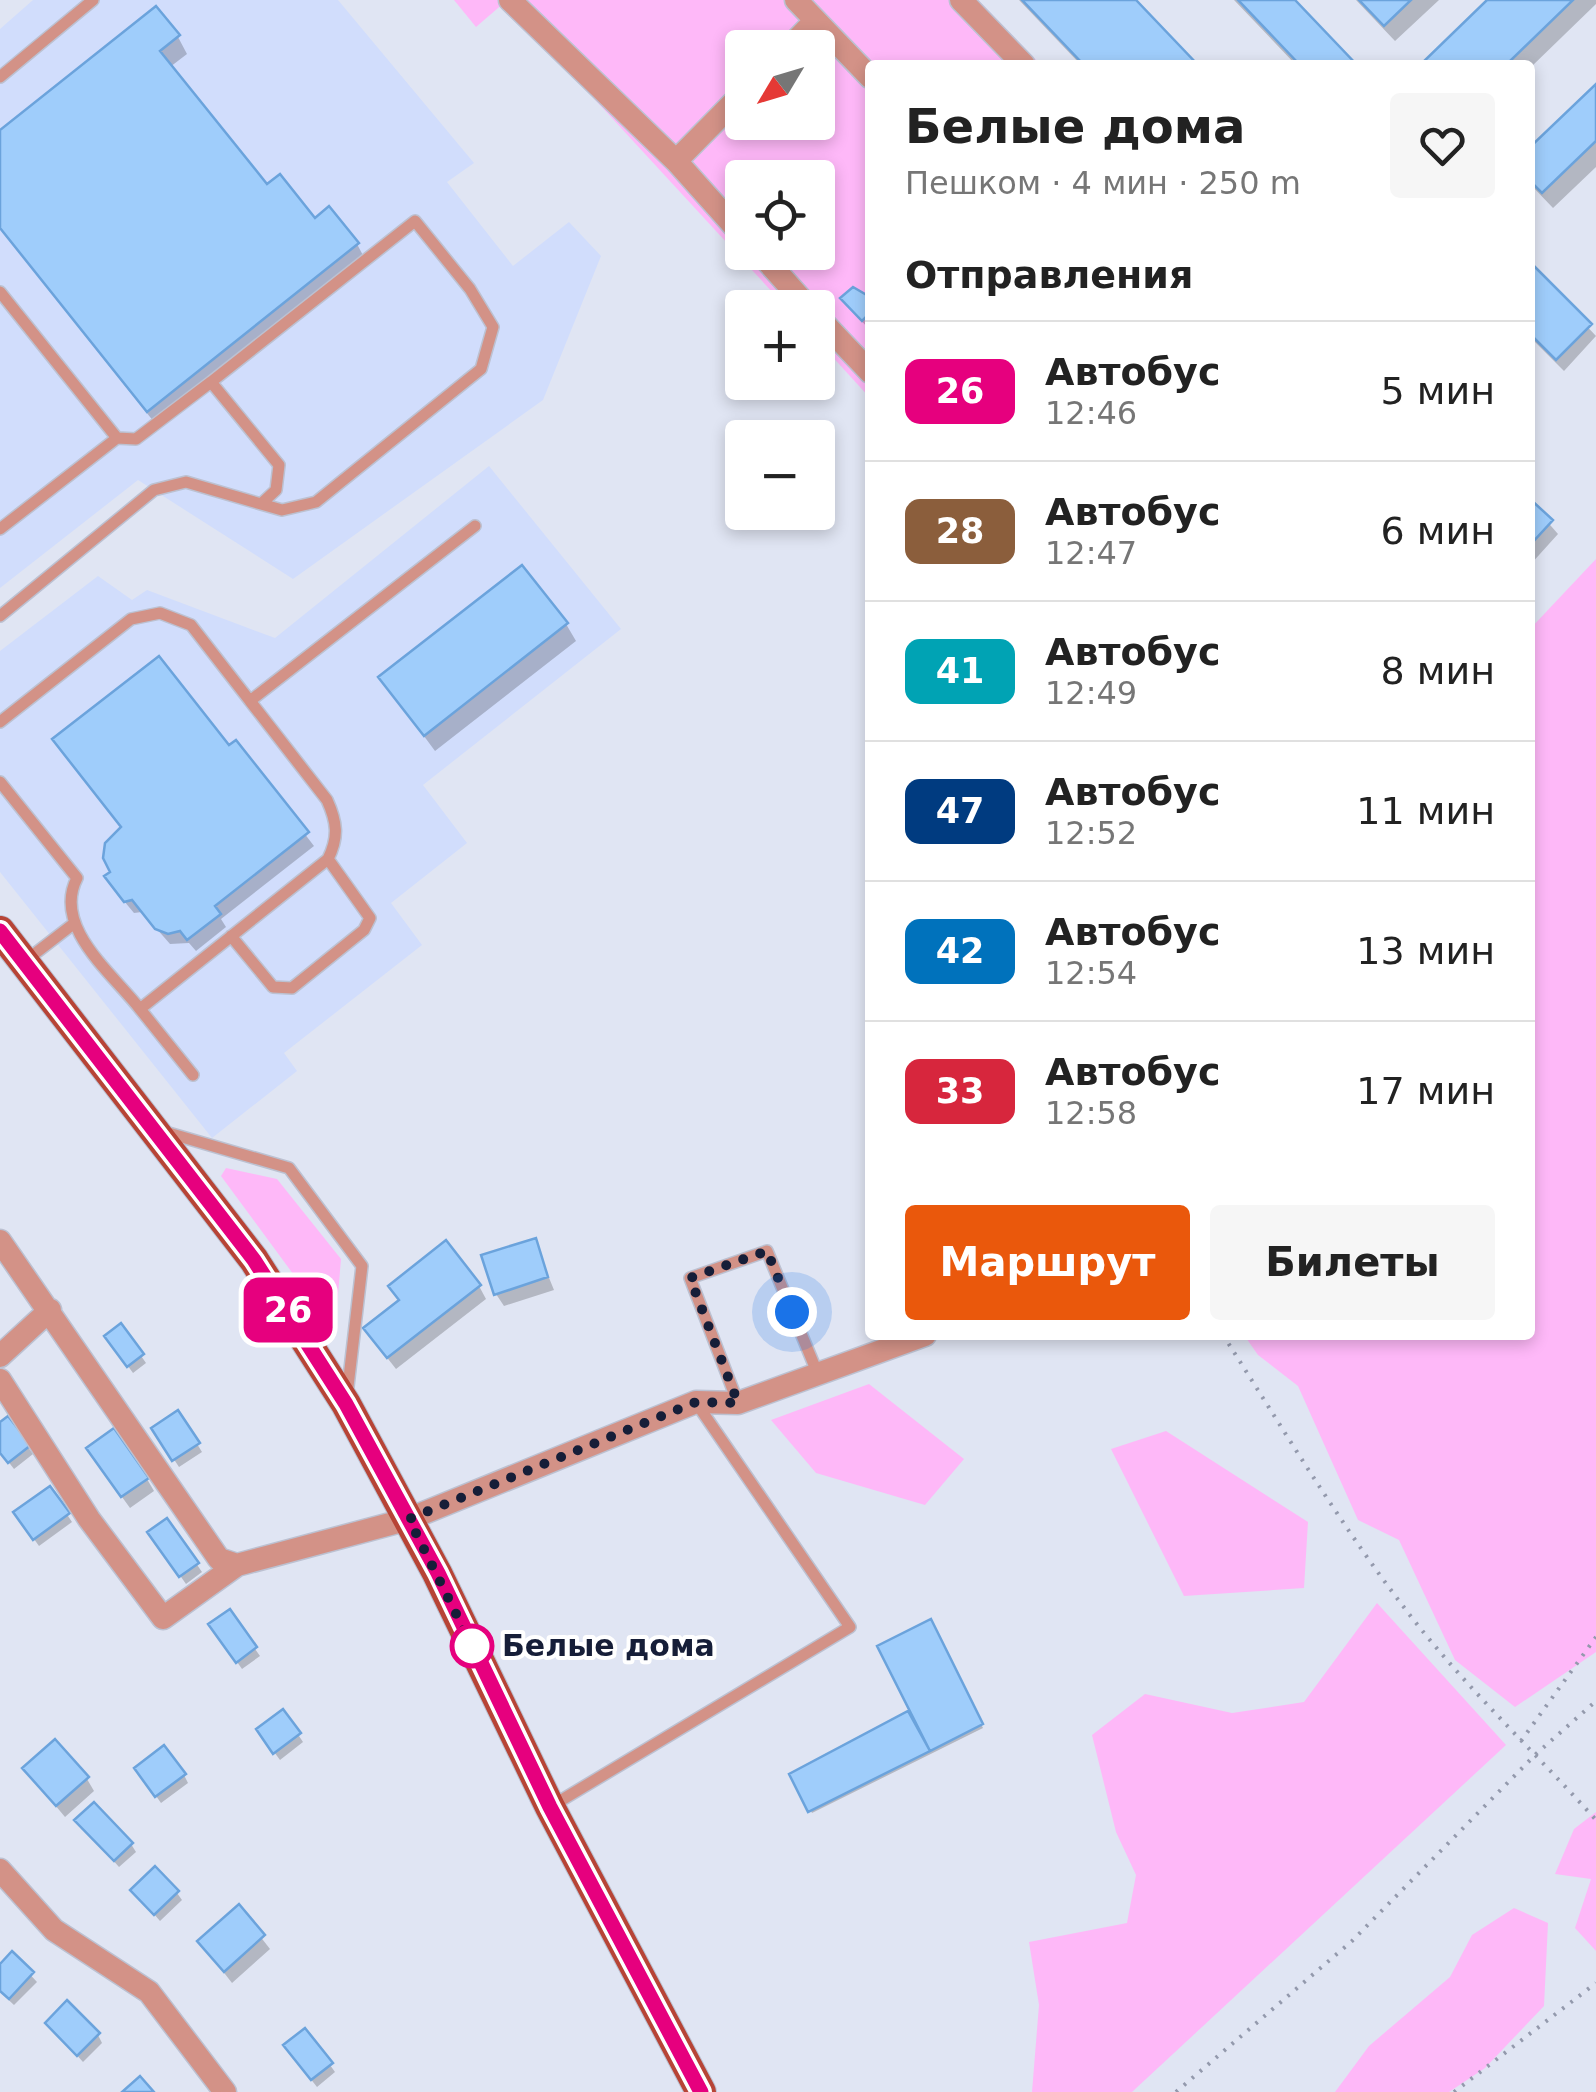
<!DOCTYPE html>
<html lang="ru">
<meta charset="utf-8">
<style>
body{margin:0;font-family:"DejaVu Sans",sans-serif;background:#f6f6f6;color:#222;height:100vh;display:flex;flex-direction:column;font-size:38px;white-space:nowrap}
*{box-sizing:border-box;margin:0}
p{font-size:32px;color:#767676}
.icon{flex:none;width:55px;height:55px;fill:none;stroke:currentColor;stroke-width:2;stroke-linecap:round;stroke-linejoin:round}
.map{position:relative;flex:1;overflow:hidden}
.drawer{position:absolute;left:865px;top:60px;width:670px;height:1280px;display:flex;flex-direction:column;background:#fff;border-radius:10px;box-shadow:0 5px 15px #0003}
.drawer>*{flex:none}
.badge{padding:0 20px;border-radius:15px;font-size:35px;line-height:65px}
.needle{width:65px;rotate:232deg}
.fabs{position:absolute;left:725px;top:30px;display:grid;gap:20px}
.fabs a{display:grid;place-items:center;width:110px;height:110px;border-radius:10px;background:#fff;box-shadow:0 5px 15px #0003;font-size:50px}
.you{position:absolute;width:50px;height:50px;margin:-25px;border:8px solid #fff;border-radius:50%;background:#1a73e8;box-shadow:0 0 0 15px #1a73e833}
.map>.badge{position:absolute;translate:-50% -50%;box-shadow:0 0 0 5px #fff}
h2{padding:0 40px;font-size:38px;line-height:90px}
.round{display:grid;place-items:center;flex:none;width:105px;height:105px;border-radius:10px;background:#f6f6f6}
.head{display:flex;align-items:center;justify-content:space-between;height:170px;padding:0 40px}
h1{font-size:48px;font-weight:700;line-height:75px}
.action{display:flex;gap:20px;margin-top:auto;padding:20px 40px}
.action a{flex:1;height:115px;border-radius:10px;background:#ea580c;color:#fff;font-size:40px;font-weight:700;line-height:115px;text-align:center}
.action a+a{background:#f6f6f6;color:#222}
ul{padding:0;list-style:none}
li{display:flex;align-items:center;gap:30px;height:140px;padding:0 40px;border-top:2px solid #e0e0e0}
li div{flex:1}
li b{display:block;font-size:38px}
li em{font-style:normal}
li .badge{min-width:110px;font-weight:700;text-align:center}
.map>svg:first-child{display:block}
</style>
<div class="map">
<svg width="1596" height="2092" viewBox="0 0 1596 2092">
<rect width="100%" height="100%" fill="#e0e5f3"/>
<path fill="#d1ddfc" d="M33,0h305l136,163 -27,19 66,84 56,-44 32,34 -58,144 -250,179 -155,-99 -138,108v-559z
M489,466l132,163 -198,156 44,58 -76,60 31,42 -138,108 13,18 -85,67 -212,-266v-221l98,-75 34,24 15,-10 128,48z"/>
<path fill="#feb8f8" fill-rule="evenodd" d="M454,0h524l63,65h-171v333l-52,-57v-33l-32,-1 -281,-305 -29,25zM742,48h76v74h-76zM742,178h76v74h-76z
M1596,559v1093l-81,55 -60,-47 -56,-120 -41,-20 -60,-134 -40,-31 -14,-20h286v-706z
M226,1168l51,11 64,80 -5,60 -6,2 -6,-5 -103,-140z
M869,1384l95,75 -39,46 -109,-32 -45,-53z
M1166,1431l142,91 -4,66 -120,8 -73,-147z
M1377,1603l129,142 -374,347h-100l7,-87 -10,-63 98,-19 9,-48 -20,-43 -24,-97 53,-41 87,19 72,-11z
M1596,1812v139l-21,-23 16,-49 -36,-5 19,-45z
M1514,1908l34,15 -4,83 -59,62 -36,24h-114l34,-46 81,-69 22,-42z"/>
<path fill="#0003" d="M1019,0h114l61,65h-113z
M1234,0h57l63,65h-58z
M1356,0h83l-44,41z
M1491,0h105v4l-66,64 -106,-3z
M178,37l9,17 -17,13 97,120 90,57 9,17 -208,166 -158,-198v-95z
M1596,88v79l-43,41 -23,-24v-34z
M1530,266l66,70 -32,35 -34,-34z
M870,301v23l-3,3 -19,-21z
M1530,502l28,32 -28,31z
M566,624l10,17 -141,110 -54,-73z
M235,743l79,103 -93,73 5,8 -30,24 -7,-8 -19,1 -28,-32 -8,1 -20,-24z
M534,1241l20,49 -50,16 -8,-12z
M479,1286l7,13 -90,70 -22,-28z
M121,1327l25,36 -13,10 -21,-29z
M178,1413l24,39 -23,15 -25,-38z
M7,1419l26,35 -19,15 -14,-18v-26z
M96,1461l51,18 7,12 -24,17z
M50,1489l22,33 -33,24 -18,-25z
M167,1521l35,51 -16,12 -31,-44z
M229,1612l31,44 -18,13 -26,-37z
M930,1623l53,105 -171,85 -19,-38 119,-63z
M283,1712l20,30 -23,18 -17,-23z
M25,1769l62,10 7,12 -29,26z
M184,1775l4,8 -27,20 -19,-27z
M78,1821l53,23 5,8 -17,15z
M134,1891l43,2 5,7 -22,21z
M238,1908l32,41 -38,34 -32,-41z
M12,1955l25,27 -23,23 -14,-13v-24z
M48,2023l50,12 4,8 -19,19z
M291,2054l39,11 5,7 -18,15z"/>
<path fill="#9fcdfb" stroke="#6ba3dc" stroke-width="2.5" d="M1022,0h114l62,65h-114z
M1238,0h57l62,65h-57z
M1359,0h52l-27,26z
M1487,0h86l-67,65h-86z
M156,6l24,29 -20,16 107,133 13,-10 35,44 14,-12 30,37 -212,169 -147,-184v-98z
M1596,84v57l-54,52 -12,-12v-34z
M1530,262l62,62 -36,36 -26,-26z
M853,287l17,10v16l-8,8 -22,-23z
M1530,499l23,21 -23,25z
M522,565l46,58 -144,113 -46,-59z
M159,656l70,89 7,-5 73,92 -94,74 6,8 -34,26 -7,-9 -12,3 -13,-5 -23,-29 -8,2 -20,-26 6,-4 -7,-14 2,-15 16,-16 -69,-88z
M536,1238l12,39 -54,18 -13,-40z
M446,1240l35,45 -94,73 -24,-30 36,-28 -11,-14z
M121,1323l23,31 -17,13 -23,-31z
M178,1410l22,33 -28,18 -21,-33z
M8,1416l23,29 -23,18 -8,-10v-31z
M114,1428l35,50 -28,19 -35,-49z
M50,1486l20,27 -37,27 -20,-28z
M167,1518l32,45 -20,14 -32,-45z
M230,1609l27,38 -21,16 -28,-39z
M931,1619l52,105 -53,27 -53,-105z
M283,1709l18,24 -28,21 -17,-25z
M908,1711l22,40 -122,61 -19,-38z
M55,1739l34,38 -33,29 -34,-38z
M164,1745l22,29 -31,23 -21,-29z
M94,1802l39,41 -19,18 -40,-41z
M155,1866l24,25 -25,24 -24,-25z
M239,1904l26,31 -41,37 -27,-31z
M12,1951l22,21 -25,27 -9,-8v-27z
M67,2000l33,33 -23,23 -32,-33z
M305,2028l28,35 -22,17 -28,-35z
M140,2076l14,16h-32z"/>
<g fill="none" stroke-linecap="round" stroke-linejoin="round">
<defs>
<path id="service" d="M0,77l93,-77
M0,292l117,146 19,1 75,-57 68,83 -3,25 -15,14 -75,-22 -32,8 -154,126
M211,382l204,-161 55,68 23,38 -12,42 -165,133 -34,8 -21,-6
M0,529l117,-91
M0,722l131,-103 29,-6 31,12 59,76 225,-175
M0,782l77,96c-25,49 35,95 63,131l188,-150c11,-22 9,-37 -1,-59l-77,-99
M231,936l42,51 19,1 72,-58 6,-12 -42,-59
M24,962l48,-37
M140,1009l53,66
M165,1132l124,36 73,98 -15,129
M738,1403l-48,-125 77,-27 50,121
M550,1807l300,-180 -153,-223"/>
<path id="minor" d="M510,0l166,161 66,74
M796,0l74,77
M961,0l63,65
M789,48l26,-27
M676,161l66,-67
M759,252l50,56
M818,317l52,55
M0,1241l219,318 18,6 172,-46 287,-117 42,1 187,-68
M0,1356l50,-46
M0,1380l89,139 74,99 74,-53
M0,1870l54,60 95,62 76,100"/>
<path id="primary" d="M0,931l254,329 92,144 91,169 113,234 151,285"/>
</defs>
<use href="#service" stroke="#bcc1d1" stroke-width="14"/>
<use href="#minor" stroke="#bcc1d1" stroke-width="25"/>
<use href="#primary" stroke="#bcc1d1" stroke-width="32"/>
<path stroke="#9399ac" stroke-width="4" stroke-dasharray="2.5 8" stroke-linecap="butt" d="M1223,1335c59,92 116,188 183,275 58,76 127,140 190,210
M1521,1741l75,-104
M1176,2092l176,-151 184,-187 60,-53
M1454,2092l142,-109"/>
<use href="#service" stroke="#d39287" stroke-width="11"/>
<use href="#minor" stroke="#d39287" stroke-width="22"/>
<use href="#primary" stroke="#b74436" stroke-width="30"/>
</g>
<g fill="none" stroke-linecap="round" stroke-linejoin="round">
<defs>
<path id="line" d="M0,931l254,329 92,144 92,169 112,234 151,285"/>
</defs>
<use href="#line" stroke="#fff" stroke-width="22"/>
<use href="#line" stroke="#e6007e" stroke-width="15"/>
<path stroke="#161e38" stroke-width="10" stroke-dasharray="0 18" d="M472,1646l-63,-127 287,-117 42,1 -48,-125 77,-27 25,61"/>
</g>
<circle fill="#fff" stroke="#e6007e" stroke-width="5" cx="472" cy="1646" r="20"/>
<g text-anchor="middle" stroke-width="8" stroke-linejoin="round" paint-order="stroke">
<g font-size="30" font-weight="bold" fill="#161e38" stroke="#fff" text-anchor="start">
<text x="502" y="1656">Белые дома</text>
</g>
</g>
</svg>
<div class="fabs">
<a><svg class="needle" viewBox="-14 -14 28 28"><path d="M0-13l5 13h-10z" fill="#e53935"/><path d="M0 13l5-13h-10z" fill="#767676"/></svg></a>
<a><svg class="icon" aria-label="locate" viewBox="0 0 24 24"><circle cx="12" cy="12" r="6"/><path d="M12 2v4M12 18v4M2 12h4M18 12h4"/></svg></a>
<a>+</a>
<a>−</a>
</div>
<div class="you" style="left:792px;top:1312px"></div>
<b class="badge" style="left:288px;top:1310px;background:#e6007e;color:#fff">26</b>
<section class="drawer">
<div class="head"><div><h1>Белые дома</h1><p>Пешком · 4 мин · 250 m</p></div><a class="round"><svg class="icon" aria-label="heart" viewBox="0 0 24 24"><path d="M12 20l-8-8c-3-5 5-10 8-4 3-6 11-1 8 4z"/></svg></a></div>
<h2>Отправления</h2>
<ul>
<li><span class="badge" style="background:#e6007e;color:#fff">26</span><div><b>Автобус</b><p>12:46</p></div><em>5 мин</em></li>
<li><span class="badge" style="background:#8b5e3c;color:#fff">28</span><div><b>Автобус</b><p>12:47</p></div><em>6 мин</em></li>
<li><span class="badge" style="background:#00a3b4;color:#fff">41</span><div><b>Автобус</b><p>12:49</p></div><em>8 мин</em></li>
<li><span class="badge" style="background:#003b80;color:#fff">47</span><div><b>Автобус</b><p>12:52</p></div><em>11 мин</em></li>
<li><span class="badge" style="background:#0072bc;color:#fff">42</span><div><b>Автобус</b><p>12:54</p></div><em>13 мин</em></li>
<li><span class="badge" style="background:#d7263d;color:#fff">33</span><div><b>Автобус</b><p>12:58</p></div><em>17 мин</em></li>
</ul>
<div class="action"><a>Маршрут</a><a>Билеты</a></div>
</section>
</div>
